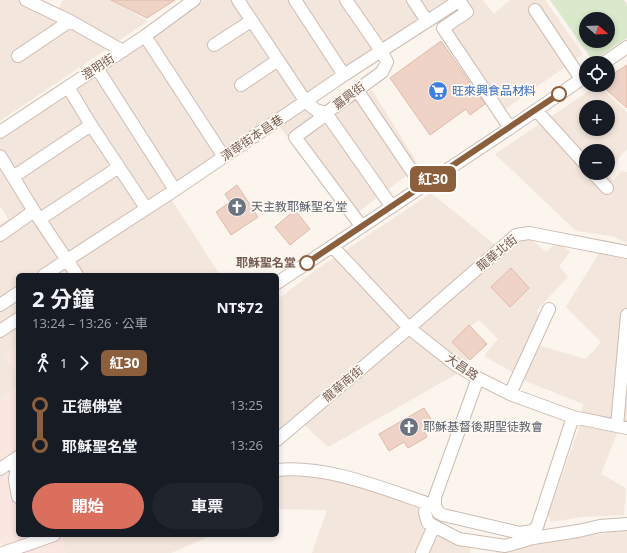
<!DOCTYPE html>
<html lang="zh-TW">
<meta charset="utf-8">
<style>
body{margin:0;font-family:"Open Sans","Noto Sans TC",sans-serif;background:#20242c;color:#f1f3f6;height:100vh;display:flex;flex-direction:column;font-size:15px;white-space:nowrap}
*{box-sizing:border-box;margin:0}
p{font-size:13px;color:#9ea1a6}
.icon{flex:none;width:22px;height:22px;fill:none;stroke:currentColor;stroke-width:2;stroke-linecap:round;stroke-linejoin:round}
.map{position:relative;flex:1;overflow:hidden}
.sheet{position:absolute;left:16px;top:273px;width:263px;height:264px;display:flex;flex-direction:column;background:#171b24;border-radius:6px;box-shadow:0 2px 6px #0003}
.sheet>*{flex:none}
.badge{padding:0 8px;border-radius:6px;font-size:14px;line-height:26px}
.needle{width:26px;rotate:109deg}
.controls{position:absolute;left:579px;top:12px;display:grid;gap:8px}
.controls a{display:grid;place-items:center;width:36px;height:36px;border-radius:50%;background:#171b24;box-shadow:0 2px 6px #0003;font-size:20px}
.map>.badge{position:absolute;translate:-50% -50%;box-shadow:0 0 0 2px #fff}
.legs{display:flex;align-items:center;gap:6px;height:44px;padding:0 16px;font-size:13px}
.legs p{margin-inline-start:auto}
.headline{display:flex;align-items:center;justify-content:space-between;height:68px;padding:0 16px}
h1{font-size:22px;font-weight:700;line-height:30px}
.cta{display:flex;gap:8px;margin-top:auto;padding:8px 16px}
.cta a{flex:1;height:46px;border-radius:24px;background:#da6f5d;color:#fff;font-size:16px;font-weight:700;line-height:46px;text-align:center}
.cta a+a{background:#20242c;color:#f1f3f6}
ul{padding:0 16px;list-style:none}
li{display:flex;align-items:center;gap:14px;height:40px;font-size:15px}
li i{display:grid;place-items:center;width:6px;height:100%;margin:0 5px;background:currentColor}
li i::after{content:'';width:10px;height:10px;margin:-5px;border:3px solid;border-radius:50%;background:#171b24}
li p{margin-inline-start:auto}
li:first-child i{background:linear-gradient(#0000 50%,currentColor 0)}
li:last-child i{background:linear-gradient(currentColor 50%,#0000 0)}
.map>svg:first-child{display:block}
</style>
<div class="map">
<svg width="627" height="553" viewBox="0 0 627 553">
<rect width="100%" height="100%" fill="#fbf5ed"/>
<path fill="#f3e6dc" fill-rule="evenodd" d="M0,0h40l18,9 5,-9h48l37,21 -148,100z
M203,0h280l11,14 16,-14h35l38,54 -86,61 -66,-100 -131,86 24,16 48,-27 47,76 -70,53 -70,-93 -108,73 49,76h-202v70l-14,10 14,20v11l-18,13v-175l8,-5 -8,-13v-69z
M598,85l29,27v37l-5,5 -13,21 4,6 8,-10 6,1v71l-15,-7 -36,-5 -81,-77zM586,107h22v22h-22zM586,151h22v22h-22z
M431,193l72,58 12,-11 13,-4 18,16 11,-10 13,10 -11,14 9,11 -32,34 6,5 -26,52 -4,4 -28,-16 14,-17 -19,-19 -24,18 18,14 -13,20 -132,75 -32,-30 -19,15v-132l39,-30z
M599,253l25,6h3v175l-10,-1 -16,41 25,14 -2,27 -42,2 -31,5 -3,-8 30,-83 5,-27 -60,-24 17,-34 46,13 15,-17 -35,-35z
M277,476l50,1 91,29 4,22 49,21 -1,4h-158l15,-43 -50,-1z
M627,530v23h-131v-1l67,-13z
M62,535h151l-42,18h-105l-2,-4z"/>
<path fill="#fae7e2" d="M18,345v30l-15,-20z
M18,386v149h44l2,14 2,4h-55l-11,-11v-143z"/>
<path fill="#dae9cc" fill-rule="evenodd" d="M550,0h74l3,5v33l-34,23zM586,19h22v22h-22z"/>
<path fill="#efd3c7" stroke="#e0b9a8" d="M111,0h64l-28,18z
M441,41l44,63 -15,11 -4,-6 -36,26 -40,-57z
M627,65v43l-26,-23h7v-8z
M237,185l21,32 -27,18 -15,-23 14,-10 -5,-8z
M295,210l15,19 -20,16 -15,-18z
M511,268l18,20 -19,19 -19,-20z
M469,325l18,19 -17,16 -18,-18z
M424,408l10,16 -10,6 3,7 -19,11 -4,-6 -15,9 -10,-17z"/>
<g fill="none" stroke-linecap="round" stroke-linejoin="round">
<defs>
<path id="minor" d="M26,0l44,21 53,30
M238,0l68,102 10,8 10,3 56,-41 5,-10 -5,-10 -36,-52
M295,0l49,75
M413,0l14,21
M459,0l8,12 -24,16 67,100
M535,10l46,69
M145,36l79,121
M214,45l37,-24
M18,56l52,-35
M604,63l23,-16
M97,68l78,122
M241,85l37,-25
M68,87l23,38 55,83
M357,90l65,96
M536,110l50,55
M319,111l1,8 -25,18 67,90
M326,113l66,94
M0,132l145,-96 49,-36
M0,156l34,55 43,64
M593,173l14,15
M13,177l78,-52
M40,219l79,-52
M0,235l34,-24
M332,246l77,82 47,37 22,13 32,16 63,23 54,11
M44,275l131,-85 169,-115 116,-75
M277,283l233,-155 76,-52
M0,305l18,-12
M0,331l18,-12
M510,394l39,-85
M617,426l10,-111
M277,440l132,-112 107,-93 13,-2 98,19
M18,457l-3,23 3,17
M0,469l18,-12
M277,470c53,-5 109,20 158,36l3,6 5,3 77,18 13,5 45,-7 22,-5 27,-2
M426,504l-1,9 3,10 31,16 46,7 28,-8
M435,506v-9l43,-119
M520,533l12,-2 5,-4 36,-110
M3,553l51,-18
M422,553l12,-27"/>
</defs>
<use href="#minor" stroke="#cdbcb3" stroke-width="14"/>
<use href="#minor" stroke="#fff" stroke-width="12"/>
</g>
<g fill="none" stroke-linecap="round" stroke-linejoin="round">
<defs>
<path id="line-1" d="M307,263l252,-169"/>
</defs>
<use href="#line-1" stroke="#fff" stroke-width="9"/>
<use href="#line-1" stroke="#8b5e3c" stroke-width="6"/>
</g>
<defs>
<symbol id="supermarket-disc" viewBox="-11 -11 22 22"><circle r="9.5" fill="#3f7fe0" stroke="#fef9f3"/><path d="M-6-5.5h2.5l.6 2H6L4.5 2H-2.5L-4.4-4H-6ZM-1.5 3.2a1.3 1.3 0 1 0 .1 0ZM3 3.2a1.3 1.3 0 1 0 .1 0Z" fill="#fff"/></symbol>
<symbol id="church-disc" viewBox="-11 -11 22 22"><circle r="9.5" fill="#6b7280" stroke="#fef9f3"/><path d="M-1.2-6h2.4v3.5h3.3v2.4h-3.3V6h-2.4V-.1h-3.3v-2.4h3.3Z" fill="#fff"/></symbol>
</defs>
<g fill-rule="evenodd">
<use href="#supermarket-disc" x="427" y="80" width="22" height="22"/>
<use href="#church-disc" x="226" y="196" width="22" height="22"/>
<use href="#church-disc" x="398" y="416" width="22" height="22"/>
</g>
<g fill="#fff" stroke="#8b5e3c" stroke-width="2">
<circle cx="559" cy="94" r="7"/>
<circle cx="307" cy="263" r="7"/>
</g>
<g text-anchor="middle" stroke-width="3.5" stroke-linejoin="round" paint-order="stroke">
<g font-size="12" fill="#765b51" stroke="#fef9f3">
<text transform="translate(98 67) rotate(-33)" y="4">澄明街</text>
<text transform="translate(349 96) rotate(-37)" y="4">嘉興街</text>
<text transform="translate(252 138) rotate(-34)" y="4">清華街本昌巷</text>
<text transform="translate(497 253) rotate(-39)" y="4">龍華北街</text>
<text transform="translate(462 367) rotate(34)" y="4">大昌路</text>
<text transform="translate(343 384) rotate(-40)" y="4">龍華南街</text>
</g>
<g font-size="12" fill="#366cbe" stroke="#fef9f3" text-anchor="start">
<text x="452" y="95">旺來興食品材料</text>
</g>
<g font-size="12" fill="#5b616d" stroke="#fef9f3" text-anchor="start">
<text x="251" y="211">天主教耶穌聖名堂</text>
<text x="423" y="431">耶穌基督後期聖徒教會</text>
</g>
<g font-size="12" font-weight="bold" fill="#765b51" stroke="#fef9f3" text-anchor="end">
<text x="296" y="267">耶穌聖名堂</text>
</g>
</g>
</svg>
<div class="controls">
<a><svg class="needle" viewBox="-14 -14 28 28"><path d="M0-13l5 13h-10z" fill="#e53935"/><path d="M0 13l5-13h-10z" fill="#9ea1a6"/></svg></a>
<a><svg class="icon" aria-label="locate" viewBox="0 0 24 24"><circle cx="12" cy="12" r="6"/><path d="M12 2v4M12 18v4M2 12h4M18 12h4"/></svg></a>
<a>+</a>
<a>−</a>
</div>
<b class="badge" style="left:433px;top:179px;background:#8b5e3c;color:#fff">紅30</b>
<section class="sheet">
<div class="headline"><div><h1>2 分鐘</h1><p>13:24 – 13:26 · 公車</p></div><b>NT$72</b></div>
<div class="legs"><svg class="icon" aria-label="walk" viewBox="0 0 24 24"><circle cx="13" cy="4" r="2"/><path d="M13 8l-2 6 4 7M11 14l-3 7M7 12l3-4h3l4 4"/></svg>1<svg class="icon" aria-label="forward" viewBox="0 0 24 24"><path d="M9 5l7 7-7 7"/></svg><b class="badge" style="background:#8b5e3c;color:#fff">紅30</b></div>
<ul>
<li><i style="color:#8b5e3c"></i><b>正德佛堂</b><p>13:25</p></li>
<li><i style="color:#8b5e3c"></i><b>耶穌聖名堂</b><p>13:26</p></li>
</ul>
<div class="cta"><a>開始</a><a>車票</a></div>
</section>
</div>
